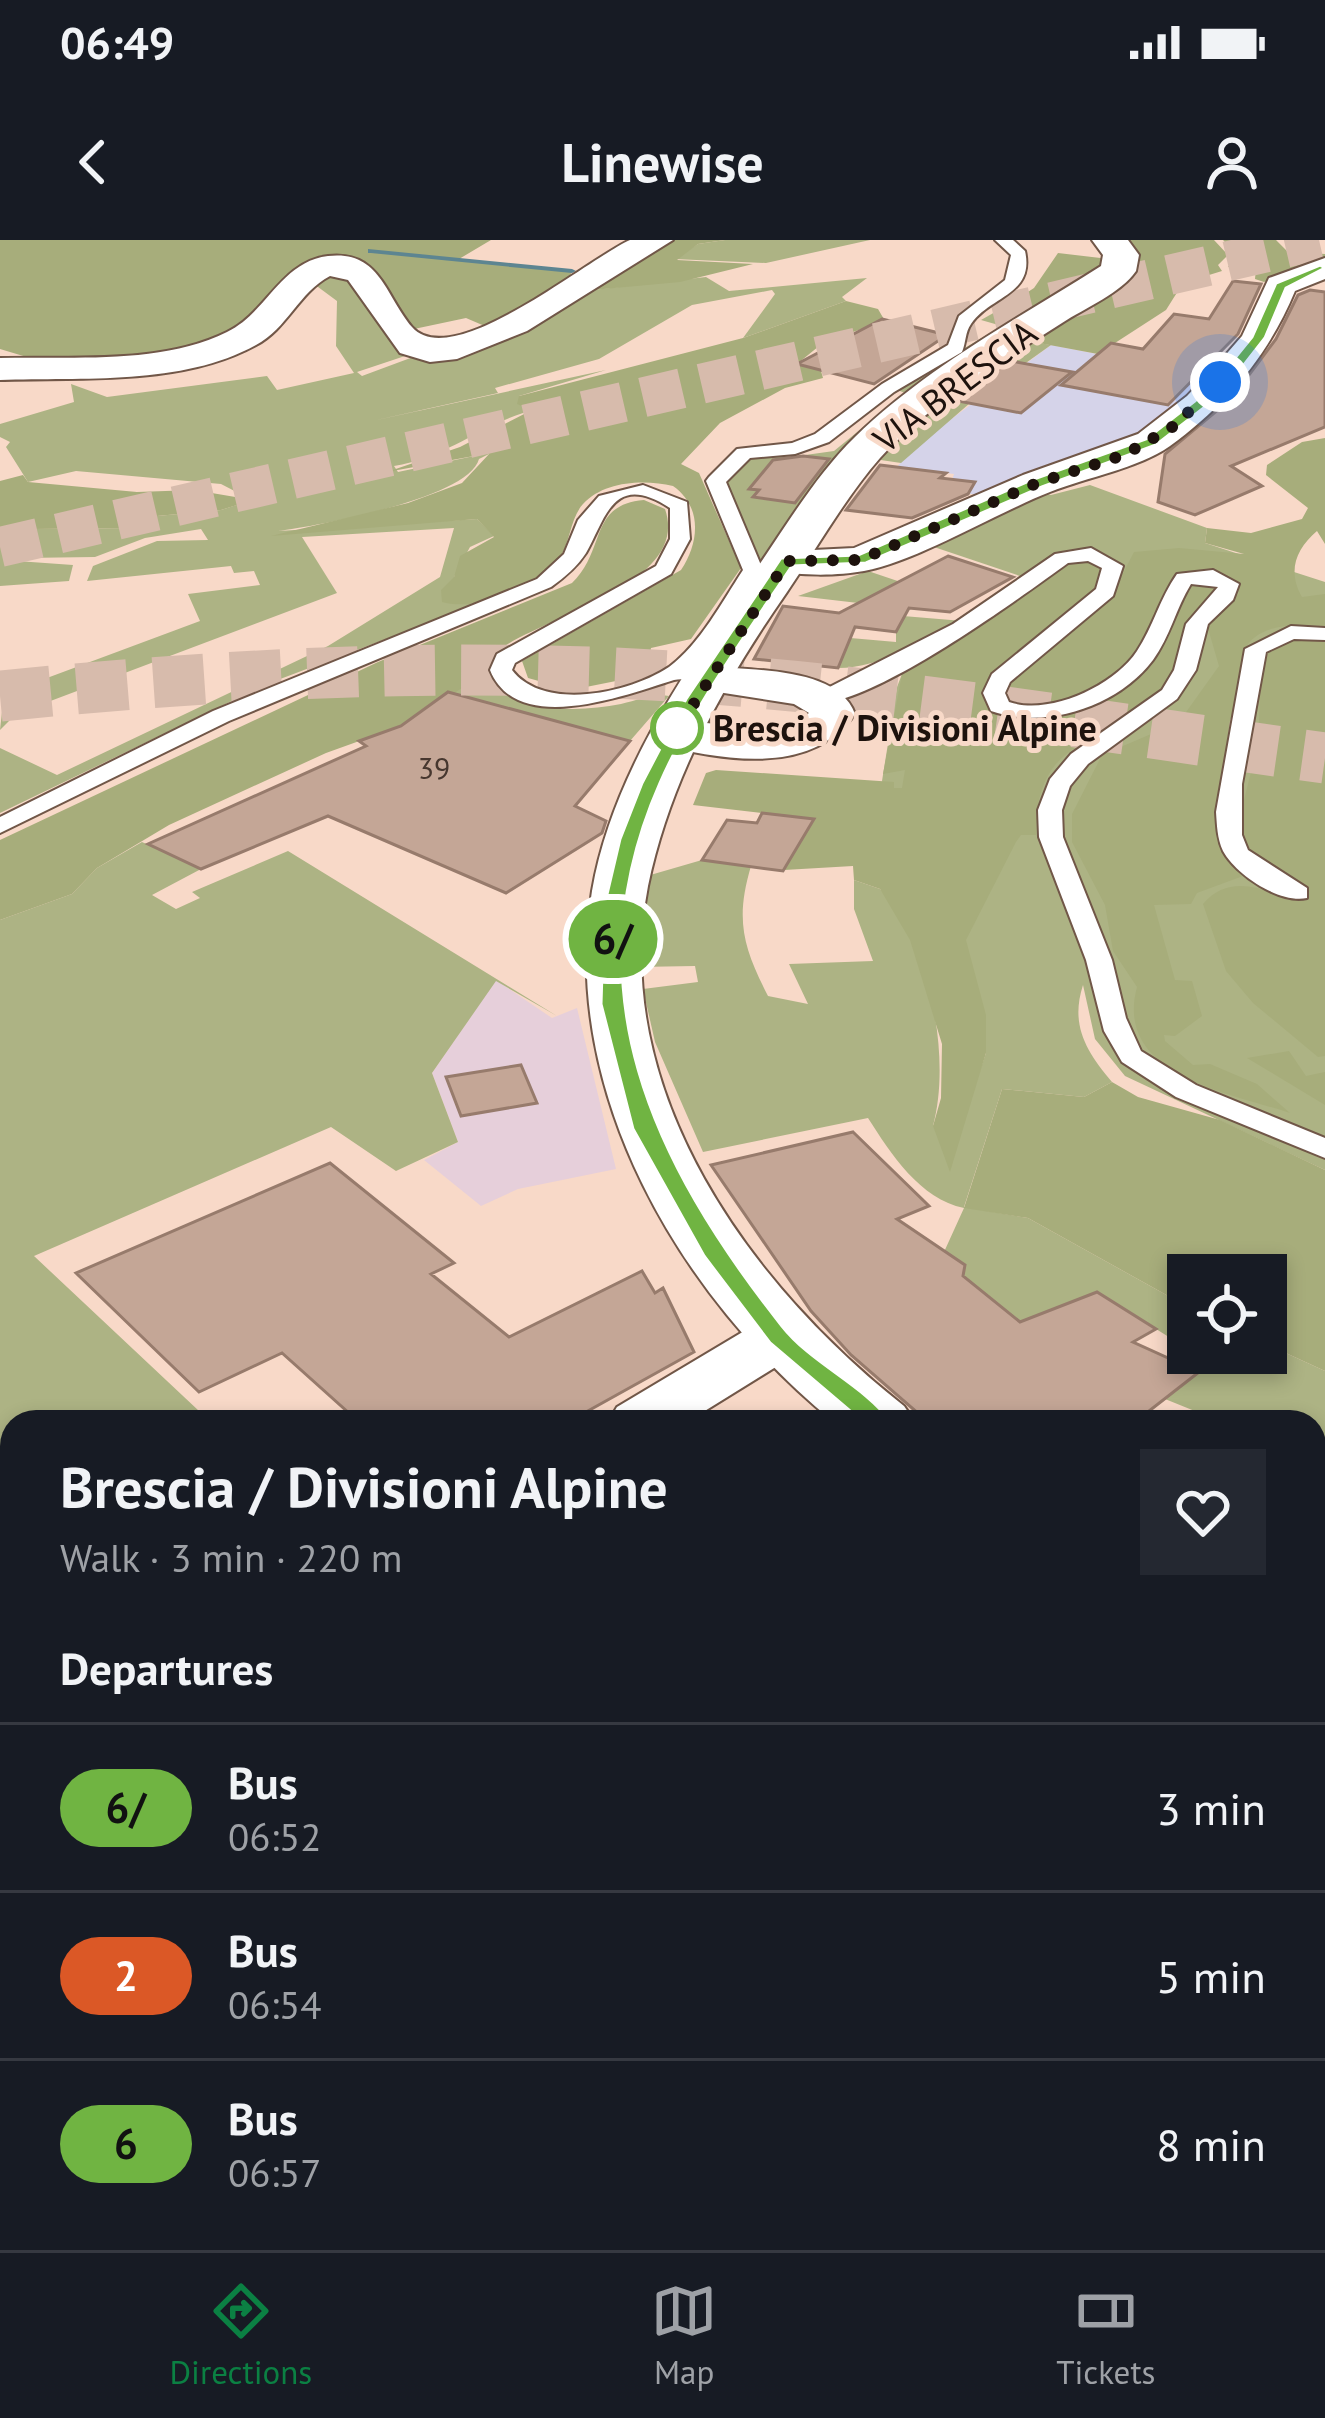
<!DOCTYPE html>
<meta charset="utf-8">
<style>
body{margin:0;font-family:"PT Sans",sans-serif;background:#242831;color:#f1f3f6;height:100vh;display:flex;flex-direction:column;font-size:45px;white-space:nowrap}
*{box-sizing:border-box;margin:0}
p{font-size:39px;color:#9ea1a6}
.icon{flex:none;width:66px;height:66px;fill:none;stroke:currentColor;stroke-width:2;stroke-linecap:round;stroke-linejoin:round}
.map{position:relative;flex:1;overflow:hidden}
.panel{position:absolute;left:0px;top:1170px;width:1326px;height:840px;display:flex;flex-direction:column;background:#171b24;border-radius:36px 36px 0 0;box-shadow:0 6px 18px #0003}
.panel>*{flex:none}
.badge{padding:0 24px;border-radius:39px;font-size:42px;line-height:78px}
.tools{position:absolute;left:1167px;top:1014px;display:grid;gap:24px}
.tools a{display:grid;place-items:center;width:120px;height:120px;border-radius:0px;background:#171b24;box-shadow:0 6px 18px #0003;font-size:60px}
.you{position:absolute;width:60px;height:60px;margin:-30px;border:9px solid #fff;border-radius:50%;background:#1a73e8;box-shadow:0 0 0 18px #1a73e833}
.map>.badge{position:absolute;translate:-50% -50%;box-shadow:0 0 0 6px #fff}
h2{padding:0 60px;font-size:45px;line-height:108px}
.round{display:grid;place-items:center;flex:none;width:126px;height:126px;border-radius:0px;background:#242831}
.headline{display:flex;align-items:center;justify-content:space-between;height:204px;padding:0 60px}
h1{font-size:57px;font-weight:700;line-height:90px}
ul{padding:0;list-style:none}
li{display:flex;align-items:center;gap:36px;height:168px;padding:0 60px;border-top:3px solid #363941}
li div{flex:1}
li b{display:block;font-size:45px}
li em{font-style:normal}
li .badge{min-width:132px;font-weight:700;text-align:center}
.status{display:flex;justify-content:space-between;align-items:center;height:84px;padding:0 60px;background:#171b24;direction:ltr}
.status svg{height:33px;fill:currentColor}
header{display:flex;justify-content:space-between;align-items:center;height:156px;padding:0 60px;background:#171b24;font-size:54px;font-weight:700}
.tabs{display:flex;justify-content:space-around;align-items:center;height:168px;border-top:3px solid #363941;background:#171b24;font-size:33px;color:#9ea1a6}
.tabs a{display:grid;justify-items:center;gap:6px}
.tabs .selected{color:#0b8043}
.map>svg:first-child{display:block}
</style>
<div class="status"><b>06:49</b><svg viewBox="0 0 49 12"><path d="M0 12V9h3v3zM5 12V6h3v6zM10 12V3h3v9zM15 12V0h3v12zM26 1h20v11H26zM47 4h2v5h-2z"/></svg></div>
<header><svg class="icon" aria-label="back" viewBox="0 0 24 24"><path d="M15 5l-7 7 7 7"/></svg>Linewise<svg class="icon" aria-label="person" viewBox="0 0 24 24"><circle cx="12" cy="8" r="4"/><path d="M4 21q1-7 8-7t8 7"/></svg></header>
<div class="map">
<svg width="1325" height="2010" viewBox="0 0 1325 2010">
<rect width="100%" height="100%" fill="#f8d9c8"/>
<path fill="#e6cfda" d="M496,740l56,38 25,-10 39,161 -98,20 -37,17 -57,-46 34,-18 -26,-69z"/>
<path fill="#d5d3e9" d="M1051,105l158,31 -25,28 -58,43 -134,48 -23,-1 6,-11 -23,-3 2,-6 -57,-7 18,-21z"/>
<path fill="#adb384" d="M725,0h145l-104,23 -92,-4 24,-15z
M336,31c42,27 35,56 69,85l-48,16 5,4 231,-86 113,-13 23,14 138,-13 -25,19 4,4 -103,37 32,-44 -3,-4 -80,15 -93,54 -104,29 3,5 -126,28 234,-51 -87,26 18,13c-49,11 -88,48 -143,57l4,6 95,-20 -14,7c-10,39 -161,67 -201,72l199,-12 17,17 -24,11 -16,30 19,29 -206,78 -267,129v-65l57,27 271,-129 112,-69 14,-49 -152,9 35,56 -321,121 -16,16 4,-36 196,-73 -12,-27 72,-9 -6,-14 -20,2 -3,-7 -144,15 6,-15 64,-25 51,-1 -7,-11 -56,9 -50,19 -73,1 -5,3 56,4 -4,16 -69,5v-43l34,-14 99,-1 24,-12 64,-6 31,-10 -31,-16 -145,-13 -48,11 -22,-35 4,-5 -10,-5v-13l74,-22 -3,-18 36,13 160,-21 10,14 77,-17 -18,-27 1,-45 -23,-17z
M1011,63l23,5 -30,18 1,7 -240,238 -39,-88 29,-29 36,3 43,-6 71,-58 -10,-4 107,-63 -21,-6z
M1028,101l23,4 -81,58 -69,60 -27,-4 63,-55z
M1090,245l117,43 -2,15 120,39v588l-200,-94 -30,-37 -12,-54c-13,40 3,66 29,97l-28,15 -82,-8 -38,118 64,11 160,89v42l-91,-57 -79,31 -56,-43 -18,-28 20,-44c-44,-9 -73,-54 -96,-90l-165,34 -48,-110 -12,-53 55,-7 -3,-16 -59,1 4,-89 62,-18 49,6c-16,54 -8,81 17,130l40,8 -19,-40 84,-3 -19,-52v-29l26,9c49,54 72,167 53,237l43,-44 10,-29 -104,-272 15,-94 5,-13 96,-61 28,-35 -98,-33 113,-53 10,3z
M868,331l80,27 -64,8 -86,-10z
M855,372l108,9c-39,19 -81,47 -125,47l7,-19 -83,-8 20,-9 114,10v-10z
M483,435c32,38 92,38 138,29 18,-4 29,-10 48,-8l-39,45 -182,-49z
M142,602l59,27 -49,26 24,14 24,-11 -8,-6 96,-41 269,165 -61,-35 -64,92 26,69 -62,29 -65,-44 -297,129 165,155 -22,11h-165v308l-12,7v-817l72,-26 25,-26z
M1266,1104l59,27v90l-11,-4v-35h-92l-57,-23 47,-38 -15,-8h69z"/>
<path fill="#a7ad7b" d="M0,0h491l-32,19 113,12 -4,9 -74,50 -28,-12 -52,11 -40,-54 -26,-14 -112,77 -61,16 -125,10 -50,-15z
M670,0h55l-27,4 -21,16 76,4 -73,18 -87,8z
M1124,0h90l14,15 -10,10 4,6 -39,12 -17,27 -68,44 -70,-13 107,-70 2,-17z
M1223,0h53l12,12 37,2v5l-61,23 -9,-3 1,-11 -28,-1 10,-12z
M1058,13l51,6 -75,49 -23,-5 23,-15z
M846,61l32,8 7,12 -61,21 -27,22 24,7 2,7 -38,10 -65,35 -39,41 18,9 42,95 -50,71 -40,9 -3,17 -26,10 -1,5 -50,10 -43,-12 -6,-17 159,-91c18,-27 22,-63 -8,-84 -29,-7 -69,-5 -90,18 -12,13 -13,37 -22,52 -19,32 -85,56 -119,46l-1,-12 13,-13 6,-21 34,-19 -17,-18 -206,17 137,-33 54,-20 28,-30 -103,19 73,-25 72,-37 -15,-6 2,-8 224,-58z
M1325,198v106l-8,-13c-21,18 -30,40 -15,66l23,-3v32c-26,-3 -69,-3 -81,25l-13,208 12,17 -46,17 -6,11 -37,1 21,75 17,1 10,35 -27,20 -11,-1 1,6 28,24 17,-1 47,20 33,29c-59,-20 -177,-37 -153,-126l-24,-36 -8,-46 -33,-63v-28l30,-59 77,-33 40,-56 -14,-48 34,-24 -1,-11 -28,-13 -32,6c-11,22 -19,48 -33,69 -25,41 -96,81 -138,47v-7l105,-90 22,-43 45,-4 65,6 -39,-11 2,-15 44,5 51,-14 6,-11 -42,-33 1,-10 35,-23z
M23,235l5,7 109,10 57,-2 59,10 -32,10 -64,6 -24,12 -99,1 -34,14v-62z
M644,260l21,9c28,81 -141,109 -183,154l1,12 -82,51 -75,27 -157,72 -72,43 -25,26 -72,26v-80l378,-178 194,-79c35,-34 16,-78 72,-83z
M1076,317l33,9 -9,26 -112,91 -3,12 18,18 31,6 101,-50 53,-88 34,1c-19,34 -35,77 -60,107 -53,63 -127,39 -126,146h-15l-5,7 -50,98 20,75v38l-36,119 -17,-46 8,-28 1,-54 -32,-104 -30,-51 -26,-9 -1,-14 -69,4 29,-51 -120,-14 13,-32 10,-3 178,12v6h8l3,-18 -22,4 19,-100z
M1281,398l44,1v417l-7,1 -65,-54 -27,-32 -23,-67c24,-29 56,-17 87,-6l16,-11 -42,-19 -20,-17 -5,-31 19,-76 4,-92z
M1289,811l17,25 19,-4v33l-78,-47z
M1112,842l26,15 82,23 105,50v201l-59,-27v-69h-78v32l-160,-89 -64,-10 38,-119 82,8z"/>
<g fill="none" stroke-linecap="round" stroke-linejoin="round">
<path fill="#5d8591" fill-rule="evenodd" d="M368,9l204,20 4,2 -4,2 -201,-20h-3z"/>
</g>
<path fill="#c4a696" stroke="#977b6c" stroke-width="3" d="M1233,41l28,3 -23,50 -70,71 -107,-20 50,-42 32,6 31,-35 35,5z
M1310,50l15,2v135l-94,39 31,20 -67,29 -37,-13 7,-48 66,-55 45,-60 22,-44z
M882,79l65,16 -73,49 -77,-20z
M1011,121l61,11 -51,41 -68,-13z
M803,216l26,3 -34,44 -42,-6 6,-7 -10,-1 24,-29z
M880,225l66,8 -6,5 35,4 -7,12 -56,24 -66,-8z
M948,316l65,21 -63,35 -41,-4 -13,24 -41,-5 -17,41 -84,-9 29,-53 56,7z
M448,452l182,49 -55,65 31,15 -4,12 -96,60 -178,-77 -127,53 -53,-25 218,-98 -7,-5 42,-15z
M762,573l52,6 -31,52 -81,-11 25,-40 30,3z
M521,825l16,38 -76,13 -15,-39z
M853,892l76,74 -32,13 68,46 -2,11 57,46 77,-30 59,37 -23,13 66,30 -64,50h-207l-77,-67 -40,-44 -100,-146z
M330,923l124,100 -23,11 78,63 133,-66 13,22 8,-5 31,64 -126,70h-209l-77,-69 -83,39 -123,-119z"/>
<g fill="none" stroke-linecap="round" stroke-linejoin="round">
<path stroke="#d7bbac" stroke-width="51" stroke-dasharray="51 26" stroke-linecap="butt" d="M0,456c233,-23 467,-35 701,-18 209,16 416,51 624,80"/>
<path stroke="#d7bbac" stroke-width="40" stroke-dasharray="40 20" stroke-linecap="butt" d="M0,307l1319,-307"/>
<defs>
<path id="service" d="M995,0h18l12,11c10,44 -35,45 -54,73 -6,8 -5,19 -9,28l-68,40 -65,50 -34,12 -45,4 -24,24 37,88 -44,69 -27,29 10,2v10c-10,1 -19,-2 -28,0 -46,14 -157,58 -184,-10l7,-16 159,-88 14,-27v-31c-57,-37 -64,10 -84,45 -9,14 -21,24 -35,34l-322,134 -229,112v-16l213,-106 324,-132 27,-25 14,-34 21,-24 44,-11 44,17 3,37 -19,35 -156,89 -3,7c32,42 118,23 157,-3 31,-23 53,-65 74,-97l-37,-89 3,-4 28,-28 55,-6 23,-9 67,-50 66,-39 11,-29 46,-36 6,-25z
M1091,308l32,18 -10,30 -103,86 -5,11 4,9c40,14 105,-16 128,-51 16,-24 23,-53 40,-77l36,-4 26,14 -6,16 -25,24 -12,46 -19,29 -89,65 -18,22 -8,24 1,27 49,123 14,58 15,33 55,34 129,53v20l-149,-61 -54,-35 -18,-31 -18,-71 -47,-123 -1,-27 12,-31 21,-25 91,-64 12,-20 12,-46 32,-37 -27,-3c-15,24 -21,53 -38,76 -35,47 -108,70 -162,51l-8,-18 9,-19 104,-85 6,-21 -14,-7 -20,2c-47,34 -203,149 -257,140l-3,-5 145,-74 102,-70z
M1291,386l34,2v12l-31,-1 -28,13 -24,132v51l6,15 59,38v10c-27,6 -71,-23 -84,-47 -6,-13 -6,-26 -7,-39l29,-163z"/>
<path id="pedestrian" d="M1314,1400l11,3v40l-11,-3z"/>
<path id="minor" d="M630,0h43l-146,91 -70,28 -27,3 -30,-9 -52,-73 -18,-4c-31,16 -43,53 -74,69 -74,41 -174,32 -256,35v-22c73,-2 160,7 227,-26 40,-19 53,-70 101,-76 52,-6 57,39 84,71 40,46 174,-67 218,-87z
M1325,18v21l-30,12c-27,65 -68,113 -125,155 -33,23 -83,31 -120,46 -54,21 -132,69 -186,79 -27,5 -65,5 -91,-1l-6,-9 6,-9 81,-4 169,-73 115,-41 49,-38 35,-37 20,-23 27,-58z
M708,426c42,5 130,0 147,48 -44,63 -132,46 -198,30l-7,-10 7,-10 16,-4 109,10 27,-17 -15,-9 -102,-16 -6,-9 6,-9z
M778,1078l22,6 9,14 -9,14 -113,70h-79l9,-15 139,-83z
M12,1509v58l-12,4v-58z
M0,1857l12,4v77l-12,-4z
M95,1998h98l6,12h-98z
M981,1998h95l6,12h-95z"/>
<path id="tertiary" d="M1092,0h36l11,15 -3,16c-15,22 -51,37 -74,52 -62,40 -132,80 -182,135 -35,40 -63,90 -93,134 -62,89 -117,187 -139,294 -40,205 104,401 256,520l11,16h-81c-153,-124 -275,-330 -242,-531 19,-112 90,-217 154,-307 34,-48 67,-106 109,-147 71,-69 162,-118 246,-171l2,-11z
M1314,1452l11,4v66l-11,-4z"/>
</defs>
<use href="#service" stroke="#715748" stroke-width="4"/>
<use href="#pedestrian" stroke="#715748" stroke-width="5"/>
<use href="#minor" stroke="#715748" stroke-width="4"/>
<use href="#tertiary" stroke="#715748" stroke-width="4"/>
<use href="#service" fill="#fff" fill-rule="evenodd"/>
<use href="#pedestrian" fill="#fff" fill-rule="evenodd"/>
<use href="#minor" fill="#fff" fill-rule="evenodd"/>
<use href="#tertiary" fill="#fff" fill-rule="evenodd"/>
</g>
<path fill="#70b442" stroke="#fff" stroke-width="3" d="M1320,25l5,3 -39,20 -21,50 -25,32 -35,37 -49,38 -114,42 -176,76 -74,3c-47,70 -98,140 -132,217 -91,206 -7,380 122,543 30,38 81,58 109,96l-12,8 -9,-2 -100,-85 -66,-87 -71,-127 -32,-125 3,-97 16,-68 22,-56 44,-84 95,-141 77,-3 173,-75 115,-41 49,-38 35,-37 22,-27 24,-54z"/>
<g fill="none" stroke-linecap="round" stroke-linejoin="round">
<path stroke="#1d120d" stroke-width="12" stroke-dasharray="0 21.6" d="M677,488l-3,6 113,-173 73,-1 177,-77 87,-28 50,-29 46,-44"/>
</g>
<circle fill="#fff" stroke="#70b442" stroke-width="6" cx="677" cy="488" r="24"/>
<g text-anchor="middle" stroke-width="10" stroke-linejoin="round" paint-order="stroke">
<g font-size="30" fill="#47372f">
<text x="434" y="539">39</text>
</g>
<g font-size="36" fill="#1d120d" stroke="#f8d9c8">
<text transform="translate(955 146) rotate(-37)" y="13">VIA BRESCIA</text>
</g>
<g font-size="36" font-weight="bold" fill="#1d120d" stroke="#f8d9c8" text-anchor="start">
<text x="713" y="501">Brescia / Divisioni Alpine</text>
</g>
</g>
</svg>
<div class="tools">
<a><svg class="icon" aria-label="locate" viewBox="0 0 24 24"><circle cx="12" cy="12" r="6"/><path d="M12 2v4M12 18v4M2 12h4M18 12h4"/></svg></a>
</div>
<div class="you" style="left:1220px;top:142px"></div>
<b class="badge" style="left:613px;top:699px;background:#70b442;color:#111">6/</b>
<section class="panel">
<div class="headline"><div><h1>Brescia / Divisioni Alpine</h1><p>Walk · 3 min · 220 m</p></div><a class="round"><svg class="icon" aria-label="heart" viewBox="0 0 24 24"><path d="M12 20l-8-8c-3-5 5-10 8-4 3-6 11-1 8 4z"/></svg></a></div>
<h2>Departures</h2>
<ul>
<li><span class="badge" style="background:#70b442;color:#111">6/</span><div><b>Bus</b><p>06:52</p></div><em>3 min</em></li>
<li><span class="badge" style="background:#db5826;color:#fff">2</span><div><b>Bus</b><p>06:54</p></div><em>5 min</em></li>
<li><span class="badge" style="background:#70b442;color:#111">6</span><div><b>Bus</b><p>06:57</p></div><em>8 min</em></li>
</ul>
</section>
</div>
<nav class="tabs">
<a class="selected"><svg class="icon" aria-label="directions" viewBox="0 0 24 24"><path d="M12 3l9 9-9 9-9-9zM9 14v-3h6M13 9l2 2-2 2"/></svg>Directions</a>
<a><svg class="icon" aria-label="map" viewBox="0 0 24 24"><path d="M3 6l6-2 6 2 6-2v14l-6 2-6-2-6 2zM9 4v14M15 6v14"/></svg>Map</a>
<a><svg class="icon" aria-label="tickets" viewBox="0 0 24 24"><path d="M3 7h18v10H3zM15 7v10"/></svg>Tickets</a>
</nav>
